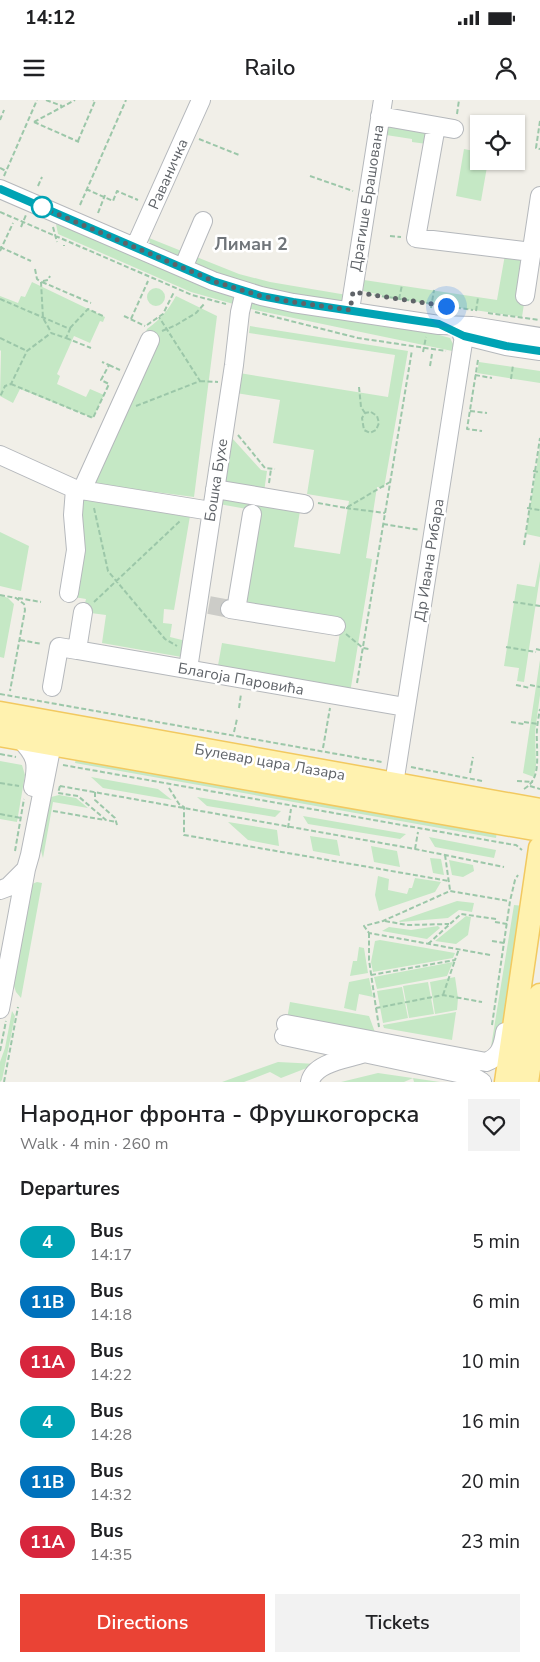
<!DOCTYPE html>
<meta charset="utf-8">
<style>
body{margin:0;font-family:"Nunito Sans",sans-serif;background:#f2f2f2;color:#202124;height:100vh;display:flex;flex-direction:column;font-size:19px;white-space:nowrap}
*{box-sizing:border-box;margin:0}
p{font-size:16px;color:#757577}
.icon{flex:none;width:28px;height:28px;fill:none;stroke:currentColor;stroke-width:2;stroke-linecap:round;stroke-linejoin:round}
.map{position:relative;height:982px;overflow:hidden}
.sheet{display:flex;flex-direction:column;background:#fff;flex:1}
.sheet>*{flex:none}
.badge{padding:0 10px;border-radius:16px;font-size:18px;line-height:32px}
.buttons{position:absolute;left:470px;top:15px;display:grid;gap:10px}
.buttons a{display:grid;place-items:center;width:55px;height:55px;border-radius:0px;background:#fff;box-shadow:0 1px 4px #0004;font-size:25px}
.you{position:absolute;width:25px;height:25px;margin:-12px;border:4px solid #fff;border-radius:50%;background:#1a73e8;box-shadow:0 0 0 8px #1a73e833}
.map>.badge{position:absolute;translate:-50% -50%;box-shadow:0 0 0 2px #fff}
h2{padding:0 20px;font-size:19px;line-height:45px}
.round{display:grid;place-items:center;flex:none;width:52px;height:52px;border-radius:0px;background:#f2f2f2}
.head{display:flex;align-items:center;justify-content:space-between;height:85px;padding:0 20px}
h1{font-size:24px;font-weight:600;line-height:38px}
.button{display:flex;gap:10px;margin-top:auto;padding:10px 20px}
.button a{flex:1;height:58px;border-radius:0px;background:#ea4335;color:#fff;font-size:20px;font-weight:600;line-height:58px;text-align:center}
.button a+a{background:#f2f2f2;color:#202124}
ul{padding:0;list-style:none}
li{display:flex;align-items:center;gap:15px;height:60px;padding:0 20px}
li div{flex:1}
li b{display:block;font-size:19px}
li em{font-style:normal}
li .badge{min-width:55px;font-weight:700;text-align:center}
.status{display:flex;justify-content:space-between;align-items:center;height:35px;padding:0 25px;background:#fff;direction:ltr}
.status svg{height:14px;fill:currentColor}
header{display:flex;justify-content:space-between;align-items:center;height:65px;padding:0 20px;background:#fff;font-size:22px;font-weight:600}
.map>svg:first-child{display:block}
</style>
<div class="status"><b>14:12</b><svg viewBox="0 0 49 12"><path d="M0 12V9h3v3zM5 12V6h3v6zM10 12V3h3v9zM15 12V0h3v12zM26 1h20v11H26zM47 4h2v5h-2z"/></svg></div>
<header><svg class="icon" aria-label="menu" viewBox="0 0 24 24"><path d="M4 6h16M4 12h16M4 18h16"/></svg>Railo<svg class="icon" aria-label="person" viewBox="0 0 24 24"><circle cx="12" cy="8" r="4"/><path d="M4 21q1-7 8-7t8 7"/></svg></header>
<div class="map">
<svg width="540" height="982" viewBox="0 0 540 982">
<rect width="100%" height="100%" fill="#f1efe8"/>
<path fill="#c5e8c5" d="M388,24l41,8 -2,12 -15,-2v-3l-26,-4z
M464,49l15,3v9h9l-7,40 -25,-5z
M56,124l35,11 141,58 5,12 -46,-13 -133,-58z
M149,138l90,36 31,8 77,13 -2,9 -65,-10 -59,-17 -71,-32z
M506,149l26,3 -10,65 -123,-18 -36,-8 1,-11 133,20z
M32,182l73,35 -2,5 -3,-1 -10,22 -16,-7 -17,38 3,2 -3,8 29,13 4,-8 14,6 -11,23 -73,-29 -7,14 -13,-7 1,-45 -1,-1v-54l18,7 3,-7 4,1z
M147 197a9 9 0 1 1 18 0a9 9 0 1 1-18 0Z
M176,196l41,20 -23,181 -100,-13 53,-155c14,-10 21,-19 29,-33z
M255,202l163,27 32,9 7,14 -211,-44z
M250,226l158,25 -24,137 -7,-1 -11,71 6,1 -22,134 -133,-22 5,-28 113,19 7,-42 -99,-16 15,-93 -39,-7 2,-12 80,13 -7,42 46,7 9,-53 -42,-7 7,-44 -41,-7 7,-43 -50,-8 3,-20 155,25 7,-42 -146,-22z
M479,262l61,9v12l-63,-10z
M232,338l29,32 6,1 -3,21 -39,-7z
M540,346v91l-14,-3z
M82,398l108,18 -16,94 -10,-1 -1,14 9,1 -2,13 20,5 -3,16 -85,-15 4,-28 -23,-3 3,-13 -12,-2z
M0,432l29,14 -8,45 -21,-5z
M540,461v15l-16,106 -7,-1 2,-13 -15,-2 13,-82 18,3z
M0,495l8,3 6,6 -10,54 -4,-1z
M540,560v35l-5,37 1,33 -2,12 -11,-4z
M76,658l421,74 -1,6 -421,-75z
M0,661l22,4 3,10 -8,47 -17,-3z
M91,677l67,12 14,11 -69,-12z
M59,695l17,3 12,10 -35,-6 -10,56 -4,-15 8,-45z
M197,697l84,14 -6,6 -68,-11z
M303,716l103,18 -6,5 -92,-15z
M228,722l49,8 2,16 -31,-6z
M310,736l27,4 3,16 -27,-5z
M429,737l67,13 -2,8 -59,-11z
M371,746l26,5 3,16 -26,-5z
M430,758l11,1 3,16 -11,-2z
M449,760l24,5 1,6 -11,6 -11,-2z
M378,776l11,3 -1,11 19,4 2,-6h3l3,-10 26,4 -6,10 -56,19 -4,-16z
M37,782l5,1 -21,115 -5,-6 -3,-9 19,-99z
M457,801l17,2 -2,9 -13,-2 -11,8 -48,4 -1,-1z
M514,805l10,1 -25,135 -10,18z
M466,816l5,1 -3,18 -12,9 -21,-3z
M438,826l2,2 -13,11 -45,-8 7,-4 22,3z
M380,840l75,13 -2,5 -80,14 -2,-10 4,-21z
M359,847l5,1 4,25 -18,3 3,-15h4z
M453,862l-6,14 -70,13 -3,-12z
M455,877l3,21 -1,12 -22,4 -5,-32z
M369,878l4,19 -14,-3 -3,17 -12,-3 5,-26z
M428,882l6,32 -25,4 -6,-32z
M402,887l6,31 -25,5 -6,-32z
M290,902l79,14 7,19 -89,-16z
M12,911l3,5 -13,64 -2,2v-20l5,-14z
M456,912l-4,28 -68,-12 -1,-3z
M278,962l39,2 -36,14 -11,-6 -26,10h-22z
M378,973l62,9h-26l-1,-4 -9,4h-63z"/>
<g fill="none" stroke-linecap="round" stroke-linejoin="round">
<path stroke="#ccccc8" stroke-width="18" stroke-dasharray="18 9" stroke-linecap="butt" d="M209,505l21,4"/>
<defs>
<path id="minor" d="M380,16l74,13
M436,26l-20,112 116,14
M0,89l213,92 48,15 32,7 146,22 33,1 68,11
M135,147l66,-147
M183,168l20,-47
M525,196l15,-100
M350,210l33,-210
M462,235l44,11 34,5
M0,355l75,34 136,22
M215,389l89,15
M82,390l68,-150
M69,493l7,-43 -3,-35 2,-26
M230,509l106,17
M236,510l16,-96
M77,550l328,57
M188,569l46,-304 6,-53 5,-21
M52,587l7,-40 18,3 6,-38
M19,638c18,18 19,25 14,49
M394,684l70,-448
M0,790l8,-3 18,-18
M0,909l26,-140 4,-14 22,-111 -9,-8
M286,924l200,38c14,-5 17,-16 19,-30
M284,936l188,40 10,6
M310,982c4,-19 36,-23 52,-28"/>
<path id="major" d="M0,613l540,97
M0,635l540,95
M506,982l34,-234
M527,982l13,-87"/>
</defs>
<use href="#minor" stroke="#b5b8bc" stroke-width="20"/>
<use href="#major" stroke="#f2c960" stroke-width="25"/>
<path stroke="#9cc7a9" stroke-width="2" stroke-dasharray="5 2.5" stroke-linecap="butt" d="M46,0l16,6
M457,14l2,-14
M0,20l4,-10
M540,21l-4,27 4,1
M34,22l45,20
M34,22l41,-22
M199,39l40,16
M78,41l17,-40 -2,-1
M0,68l6,3
M4,76l33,-76
M310,76l43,15
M38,86l4,-9
M86,89l27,12 4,-10 21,9
M80,105l46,-105
M0,112l192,83 34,9
M98,113l7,-18
M21,127l5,-12
M53,127l4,15
M390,136l11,1
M64,146v-1
M0,147l31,14
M0,151l13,-28
M35,169l2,10 4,3 2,36 8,14
M43,181l5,-1 2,-4
M42,182l49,21
M367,194l106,16
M0,199l70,30 -4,9 -15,-5 -24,18 -16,33 -6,2 -5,11
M399,199l3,-14
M431,208l3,-18
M476,211l2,-13
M255,212l103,26 88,13
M488,213l52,7
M124,216l21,10
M131,219l17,-38
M147,225l16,-11 11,-22
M70,228l18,-19 17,8
M162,231l14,-6 20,-12 9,-10
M0,238l27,13
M66,238l25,10
M423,252l3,-15
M478,260l-11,69 15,2
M109,265l11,5
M430,266l2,-12
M475,275l17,3
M511,279l2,-14
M200,281l18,1
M11,284l82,34 16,-34 -8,-4 8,-15 -7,-3
M359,287l2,20 4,6
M136,306l64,-25 -41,-64
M470,311l17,2
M371,312l6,4 2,7 -3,7 -6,3 -6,-3 -2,-12 3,-5z
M238,335l27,33 10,1
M533,371l7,1
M269,383l2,-14
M318,403l28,5 44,-26
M94,408l14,63 57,68 12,7
M346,408l39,5
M527,408l13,2
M383,424l37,6
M524,445l16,-107
M0,495l16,3 8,6 1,6 -15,81
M18,498l23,4
M94,502l86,-81
M513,502l27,4
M346,534l17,14 6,1
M20,540l22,4
M506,547l30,5
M536,549l4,1
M357,583l55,-333
M516,585l14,3
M530,585l10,2
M0,594l382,68
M239,608l2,-14
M511,622l13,2
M524,622l14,2
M234,632l3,-13
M323,648l7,-40
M0,654l16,3
M63,665l446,79 7,1 6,5
M411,667l71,14
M470,673l3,-16
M517,681l16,1
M0,683l19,3
M60,686l355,63 89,18
M60,686l-2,7 20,3 28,24 10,2
M530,686l10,3
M169,688l10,16 5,3v28l265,46
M524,689c16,-9 13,-29 13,-47 -1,-11 1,-22 3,-33
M95,692v8l20,18 2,7
M53,711l52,9
M0,714l21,4
M288,728l3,-19
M415,749l3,-17
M15,751l9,-52
M445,755l5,35
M385,821l22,4 42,-1
M495,822l12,2
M369,833v27l7,48 67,-13 39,7
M492,841l12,2
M428,844l33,-30 35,5
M490,855l-121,-22 -5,-7 19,-5 67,-30 59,10
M371,875l84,-15 4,-11
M443,895l12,-35
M376,908l3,19
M492,925l18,-124 5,-21 3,-5
M0,951l6,-30
M4,982l14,-75"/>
<use href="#minor" stroke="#fff" stroke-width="18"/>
<use href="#major" stroke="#fff2af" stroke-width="22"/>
</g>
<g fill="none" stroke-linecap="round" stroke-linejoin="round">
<defs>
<path id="line" d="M0,89l213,92 48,15 32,6 146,22 25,12 42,10 34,5"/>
</defs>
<use href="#line" stroke="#fff" stroke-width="11"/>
<use href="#line" stroke="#00a3b4" stroke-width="8"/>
<path stroke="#5f6368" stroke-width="5" stroke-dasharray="0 9" d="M42,107l-8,-3 182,78 45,14 32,6 57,8 3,-18 93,14"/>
</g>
<circle fill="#fff" stroke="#00a3b4" stroke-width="2.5" cx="42" cy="107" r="10"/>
<g text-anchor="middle" stroke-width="5" stroke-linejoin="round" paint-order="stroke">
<g font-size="15" fill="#5f6368" stroke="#fff">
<text transform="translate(168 74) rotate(-66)" y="5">Раваничка</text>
<text transform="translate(367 98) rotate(-81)" y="5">Драгише Брашована</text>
<text transform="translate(216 380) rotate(-81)" y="5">Бошка Бухе</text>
<text transform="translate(429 460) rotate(-81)" y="5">Др Ивана Рибара</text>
<text transform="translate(241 579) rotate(10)" y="5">Благоја Паровића</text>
<text transform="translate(270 662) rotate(10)" y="5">Булевар цара Лазара</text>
</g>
<g font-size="18" font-weight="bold" fill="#70757a" stroke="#fff">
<text x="251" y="150">Лиман 2</text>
</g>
</g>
</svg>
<div class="buttons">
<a><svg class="icon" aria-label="locate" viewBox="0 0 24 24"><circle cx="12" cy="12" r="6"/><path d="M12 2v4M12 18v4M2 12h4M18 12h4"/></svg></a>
</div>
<div class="you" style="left:446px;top:206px"></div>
</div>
<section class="sheet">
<div class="head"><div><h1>Народног фронта - Фрушкогорска</h1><p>Walk · 4 min · 260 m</p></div><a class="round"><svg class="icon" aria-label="heart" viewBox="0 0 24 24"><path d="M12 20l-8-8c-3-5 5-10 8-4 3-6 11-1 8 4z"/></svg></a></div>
<h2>Departures</h2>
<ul>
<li><span class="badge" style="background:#00a3b4;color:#fff">4</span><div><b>Bus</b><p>14:17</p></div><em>5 min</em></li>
<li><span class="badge" style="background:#0072bc;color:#fff">11B</span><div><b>Bus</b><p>14:18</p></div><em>6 min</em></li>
<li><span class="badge" style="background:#d7263d;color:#fff">11A</span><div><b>Bus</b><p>14:22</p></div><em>10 min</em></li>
<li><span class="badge" style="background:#00a3b4;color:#fff">4</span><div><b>Bus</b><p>14:28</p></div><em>16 min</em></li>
<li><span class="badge" style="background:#0072bc;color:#fff">11B</span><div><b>Bus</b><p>14:32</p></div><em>20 min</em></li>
<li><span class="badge" style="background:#d7263d;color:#fff">11A</span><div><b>Bus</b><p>14:35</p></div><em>23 min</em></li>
</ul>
<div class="button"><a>Directions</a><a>Tickets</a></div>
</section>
